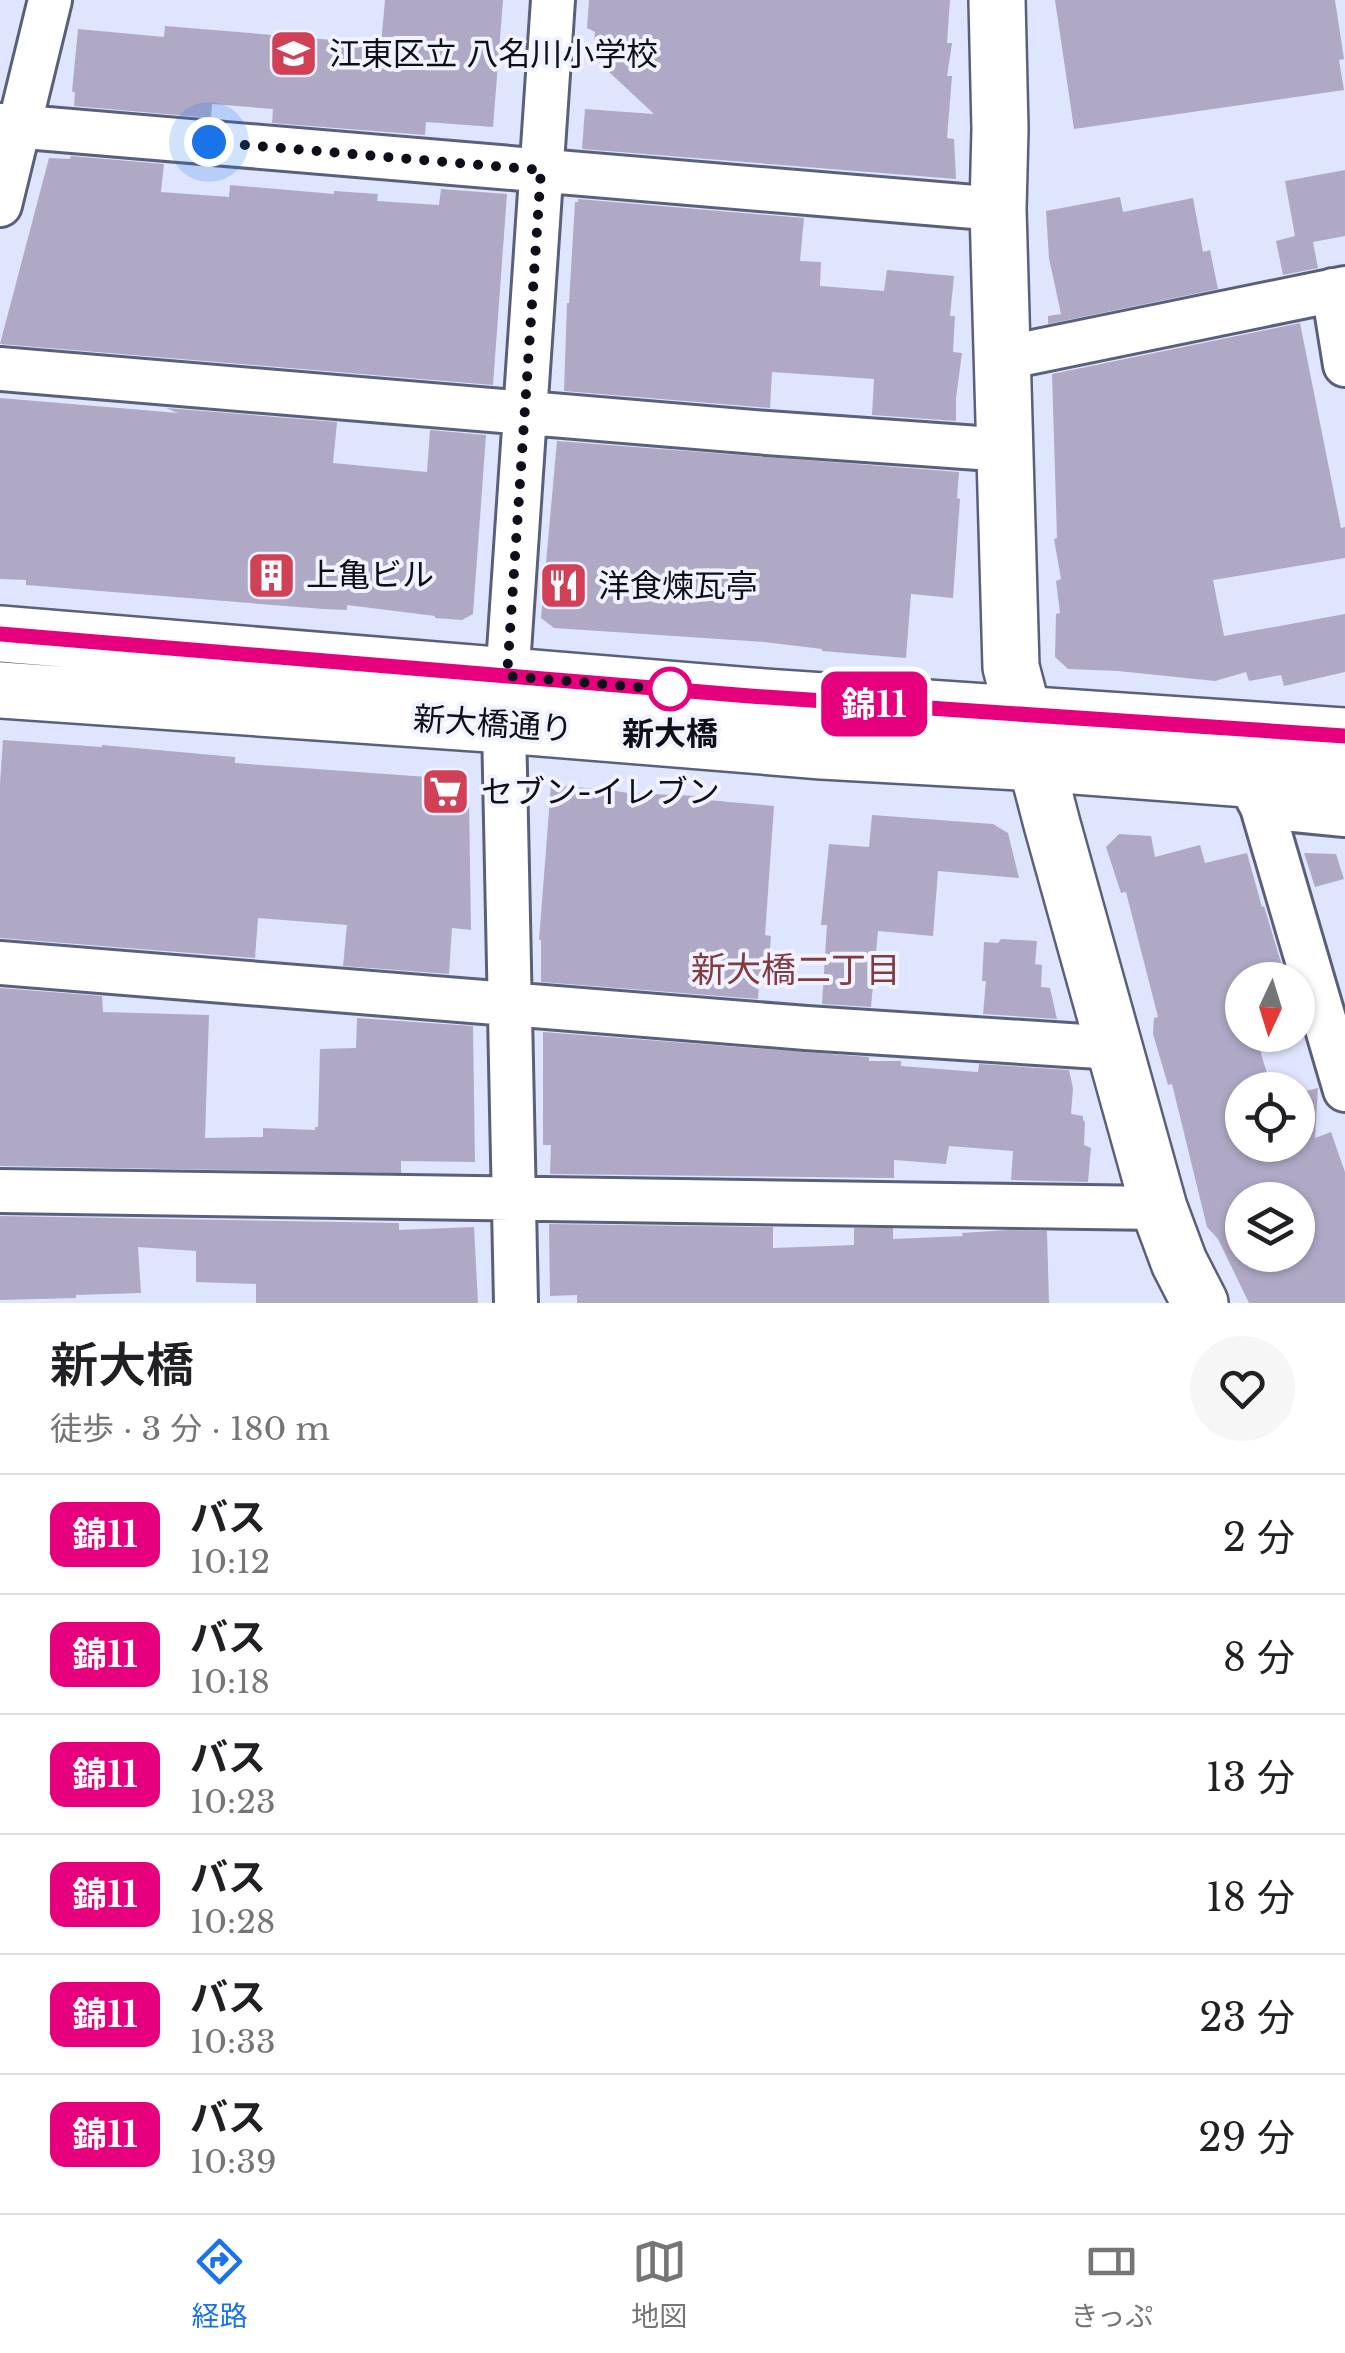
<!DOCTYPE html>
<html lang="ja">
<meta charset="utf-8">
<style>
body{margin:0;font-family:"Libre Baskerville","Noto Sans JP",serif;background:#f6f6f6;color:#202124;height:100vh;display:flex;flex-direction:column;font-size:38px;white-space:nowrap}
*{box-sizing:border-box;margin:0}
p{font-size:32px;color:#757577}
.icon{flex:none;width:55px;height:55px;fill:none;stroke:currentColor;stroke-width:2;stroke-linecap:round;stroke-linejoin:round}
.map{position:relative;height:1303px;overflow:hidden}
.drawer{display:flex;flex-direction:column;background:#fff;flex:1}
.drawer>*{flex:none}
.badge{padding:0 20px;border-radius:15px;font-size:35px;line-height:65px}
.needle{width:65px;rotate:184deg}
.buttons{position:absolute;left:1225px;top:962px;display:grid;gap:20px}
.buttons a{display:grid;place-items:center;width:90px;height:90px;border-radius:50%;background:#fff;box-shadow:0 2px 8px #0004;font-size:50px}
.you{position:absolute;width:50px;height:50px;margin:-25px;border:8px solid #fff;border-radius:50%;background:#1a73e8;box-shadow:0 0 0 15px #1a73e833}
.map>.badge{position:absolute;translate:-50% -50%;box-shadow:0 0 0 5px #fff}
.round{display:grid;place-items:center;flex:none;width:105px;height:105px;border-radius:52px;background:#f6f6f6}
.overview{display:flex;align-items:center;justify-content:space-between;height:170px;padding:0 50px}
h1{font-size:48px;font-weight:600;line-height:75px}
ul{padding:0;list-style:none}
li{display:flex;align-items:center;gap:30px;height:120px;padding:0 50px;border-top:2px solid #e0e0e0}
li div{flex:1}
li b{display:block;font-size:38px}
li em{font-style:normal}
li .badge{min-width:110px;font-weight:700;text-align:center}
.tabs{display:flex;justify-content:space-around;align-items:center;height:140px;border-top:2px solid #e0e0e0;background:#fff;font-size:28px;color:#757577}
.tabs a{display:grid;justify-items:center;gap:5px}
.tabs .active{color:#1a73e8}
.map>svg:first-child{display:block}
</style>
<div class="map">
<svg width="1345" height="1303" viewBox="0 0 1345 1303">
<rect width="100%" height="100%" fill="#dfe5fd"/>
<path fill="#afa9c6" fill-rule="evenodd" d="M385,0h118l-10,127 -67,-5 -1,13 -153,-12 1,-14 -61,-5 -1,14 -137,-12 1,-14h-3l6,-63 86,8 1,-11 216,18z
M589,0h361l-3,43h5l-5,33h5l-5,62 7,1 2,40 -374,-30 3,-40 69,5 -61,-57 2,-25 -8,-4z
M1055,0h280l9,59 -5,1 5,30 -270,39z
M71,156l93,8 -3,28 68,5 1,-12 104,9v-3l44,3 -1,7 62,4 2,-16 66,5 -14,191 -493,-41 49,-186 21,1z
M1345,170v66l-32,6 5,26 -35,7 -7,-34 19,-5 -10,-55z
M1120,197l3,15 70,-14 10,54 7,-2 8,39 -170,35v-8l13,-2 -12,-56 -3,-47z
M578,199l226,19 -4,43 21,1 -1,24 64,5 3,-21 67,6 -4,40h5l-2,36 9,1 -6,45v23l-84,-6 2,-36 -102,-7 -2,36 -206,-17 3,-88h2l6,-101h3z
M1300,323l41,205 4,-1v31l-132,22 11,56 121,-22v58l-61,14 -3,-11 -32,6 -3,-9 -31,9 -97,-10 -50,-2 -13,-12 1,-43 4,-1 -4,-32 5,-2 -7,-40 3,-1 -5,-164z
M0,398l178,15 -12,-5 171,14 -4,41 94,9 3,-42 56,5 -13,179 -11,6 -27,-2v-2l-88,-11v5l-24,-1 -297,-24v-5l-26,-1z
M557,441l402,31 -2,26 3,1 -7,99 -42,-4 -5,64 -84,-7v-2l-58,-7 -210,-14 -13,-10z
M3,740l99,7v-2l133,12v6l220,16 14,18 2,133 -19,-2 -3,46 -106,-8 4,-41 -89,-7 -3,40 -255,-20v-154z
M551,785l59,5 18,3 69,3 -1,3 78,7 -9,129 6,1 -4,48h-8l-1,15 -217,-17v-42h-2z
M872,815l121,9 15,9 11,45 -81,-7 -5,65 -55,-5 -7,76 -49,-3 5,-79h-6l8,-81 40,3z
M1119,834l32,2 4,21 45,-12 5,18 42,-10 15,54 2,-1 22,73 -44,1v55h32l-17,5 15,50h-30v55h56v-52l20,-5 -3,50 16,-6 14,40v131h-96l-31,-64 -11,-12 -35,-143 -4,1 -15,-51 1,-16 4,-1 -32,-125 -5,1 -15,-46zM1242,1200h56v55h-56z
M1304,853l32,1 8,25 -29,8z
M1001,939l36,2 -2,23 7,1 -1,22 9,1 7,31 -74,-5 3,-33h-4l2,-39 14,1z
M0,988l102,8 1,16 106,3 -4,123 58,-1v-9l52,2v-3h3l2,-78 36,-1 1,-30 116,8 2,136 -74,-1v12l-401,-7z
M543,1032l326,25v4h32v5l77,6 1,-8 90,6 4,18 -2,26 12,2v4l2,2 -1,23 7,3 -3,34 -77,-2 2,-29 -64,-5 -3,18 -52,-4v18l-344,-4 1,-29h-8z
M0,1216l399,7v7l75,-3 4,76h-222v-19l-60,-2v-31l-58,-4 3,46 -65,2v3l-76,2z
M549,1224l224,3v21l81,-3v-17h39v11l70,-3 -1,-3 46,-3 39,1 2,72h-472v-8l-27,1z"/>
<g fill="none" stroke-linecap="round" stroke-linejoin="round">
<defs>
<path id="street" d="M0,125l998,84
M0,205l50,-205
M1333,290l12,75
M1004,358l341,-70
M0,369l767,64 240,17
M1250,784l12,23 83,8
M1262,807l83,283
M0,963l806,65 309,20
M0,1191c386,9 773,8 1159,17
M516,1303l-12,-578 49,-725"/>
<path id="secondary" d="M997,0l3,129 -2,80 13,458 41,157 107,384 20,54 21,41"/>
<path id="primary" d="M0,634l751,62 594,40
M0,690l504,35 318,26 213,12 212,16h98"/>
</defs>
<use href="#street" stroke="#5b607a" stroke-width="48"/>
<use href="#secondary" stroke="#5b607a" stroke-width="60"/>
<use href="#primary" stroke="#5b607a" stroke-width="60"/>
<use href="#street" stroke="#fff" stroke-width="42"/>
<use href="#secondary" stroke="#fff" stroke-width="55"/>
<use href="#primary" stroke="#fff" stroke-width="55"/>
</g>
<g fill="none" stroke-linecap="round" stroke-linejoin="round">
<defs>
<path id="line" d="M0,634l750,62 595,40"/>
</defs>
<use href="#line" stroke="#fff" stroke-width="22"/>
<use href="#line" stroke="#e6007e" stroke-width="15"/>
<path stroke="#0e0f19" stroke-width="10" stroke-dasharray="0 18" d="M209,142l332,28 -34,506 165,14 -2,-1"/>
</g>
<defs>
<symbol id="school-square" viewBox="-11 -11 22 22"><rect x="-9" y="-9" width="18" height="18" rx="4" fill="#d04056" stroke="#f0f2ff"/><path d="M0-5L7-2L0 1L-7-2ZM-4 1L0 2.5L4 1V4Q0 6-4 4Z" fill="#fff"/></symbol>
<symbol id="building-square" viewBox="-11 -11 22 22"><rect x="-9" y="-9" width="18" height="18" rx="4" fill="#d04056" stroke="#f0f2ff"/><path d="M-4-6H4V6H1V3H-1V6H-4ZM-2.5-4.3h1.7v1.8h-1.7ZM.8-4.3h1.7v1.8H.8ZM-2.5-1h1.7V.8h-1.7ZM.8-1h1.7V.8H.8Z" fill="#fff"/></symbol>
<symbol id="restaurant-square" viewBox="-11 -11 22 22"><rect x="-9" y="-9" width="18" height="18" rx="4" fill="#d04056" stroke="#f0f2ff"/><path d="M-5-6h1v4h1v-4h1v4h1v-4h1v5L-1.5 .5V6h-2V.5L-5-1ZM5-6V6H3V1.5H1.5Q1.5-4 5-6Z" fill="#fff"/></symbol>
<symbol id="supermarket-square" viewBox="-11 -11 22 22"><rect x="-9" y="-9" width="18" height="18" rx="4" fill="#d04056" stroke="#f0f2ff"/><path d="M-6-5.5h2.5l.6 2H6L4.5 2H-2.5L-4.4-4H-6ZM-1.5 3.2a1.3 1.3 0 1 0 .1 0ZM3 3.2a1.3 1.3 0 1 0 .1 0Z" fill="#fff"/></symbol>
</defs>
<g fill-rule="evenodd">
<use href="#school-square" x="266" y="26" width="55" height="55"/>
<use href="#building-square" x="244" y="548" width="55" height="55"/>
<use href="#restaurant-square" x="536" y="558" width="55" height="55"/>
<use href="#supermarket-square" x="418" y="764" width="55" height="55"/>
</g>
<circle fill="#fff" stroke="#e6007e" stroke-width="5" cx="670" cy="689" r="20"/>
<g text-anchor="middle" stroke-width="8" stroke-linejoin="round" paint-order="stroke">
<g font-size="32" fill="#0e0f19" stroke="#f0f2ff" text-anchor="start">
<text x="329" y="65">江東区立 八名川小学校</text>
<text x="306" y="586">上亀ビル</text>
<text x="598" y="597">洋食煉瓦亭</text>
<text x="481" y="803">セブン-イレブン</text>
</g>
<g font-size="32" fill="#0e0f19" stroke="#f0f2ff">
<text transform="translate(493 724) rotate(4)" y="11">新大橋通り</text>
</g>
<g font-size="32" font-weight="bold" fill="#0e0f19" stroke="#f0f2ff">
<text x="670" y="745">新大橋</text>
</g>
<g font-size="35" fill="#833b42" stroke="#f0f2ff">
<text x="796" y="982">新大橋二丁目</text>
</g>
</g>
</svg>
<div class="buttons">
<a><svg class="needle" viewBox="-14 -14 28 28"><path d="M0-13l5 13h-10z" fill="#e53935"/><path d="M0 13l5-13h-10z" fill="#757577"/></svg></a>
<a><svg class="icon" aria-label="locate" viewBox="0 0 24 24"><circle cx="12" cy="12" r="6"/><path d="M12 2v4M12 18v4M2 12h4M18 12h4"/></svg></a>
<a><svg class="icon" aria-label="layers" viewBox="0 0 24 24"><path d="M12 4l9 5-9 5-9-5zM3 14l9 5 9-5"/></svg></a>
</div>
<div class="you" style="left:209px;top:142px"></div>
<b class="badge" style="left:874px;top:704px;background:#e6007e;color:#fff">錦11</b>
</div>
<section class="drawer">
<div class="overview"><div><h1>新大橋</h1><p>徒歩 · 3 分 · 180 m</p></div><a class="round"><svg class="icon" aria-label="heart" viewBox="0 0 24 24"><path d="M12 20l-8-8c-3-5 5-10 8-4 3-6 11-1 8 4z"/></svg></a></div>
<ul>
<li><span class="badge" style="background:#e6007e;color:#fff">錦11</span><div><b>バス</b><p>10:12</p></div><em>2 分</em></li>
<li><span class="badge" style="background:#e6007e;color:#fff">錦11</span><div><b>バス</b><p>10:18</p></div><em>8 分</em></li>
<li><span class="badge" style="background:#e6007e;color:#fff">錦11</span><div><b>バス</b><p>10:23</p></div><em>13 分</em></li>
<li><span class="badge" style="background:#e6007e;color:#fff">錦11</span><div><b>バス</b><p>10:28</p></div><em>18 分</em></li>
<li><span class="badge" style="background:#e6007e;color:#fff">錦11</span><div><b>バス</b><p>10:33</p></div><em>23 分</em></li>
<li><span class="badge" style="background:#e6007e;color:#fff">錦11</span><div><b>バス</b><p>10:39</p></div><em>29 分</em></li>
</ul>
</section>
<nav class="tabs">
<a class="active"><svg class="icon" aria-label="directions" viewBox="0 0 24 24"><path d="M12 3l9 9-9 9-9-9zM9 14v-3h6M13 9l2 2-2 2"/></svg>経路</a>
<a><svg class="icon" aria-label="map" viewBox="0 0 24 24"><path d="M3 6l6-2 6 2 6-2v14l-6 2-6-2-6 2zM9 4v14M15 6v14"/></svg>地図</a>
<a><svg class="icon" aria-label="tickets" viewBox="0 0 24 24"><path d="M3 7h18v10H3zM15 7v10"/></svg>きっぷ</a>
</nav>
